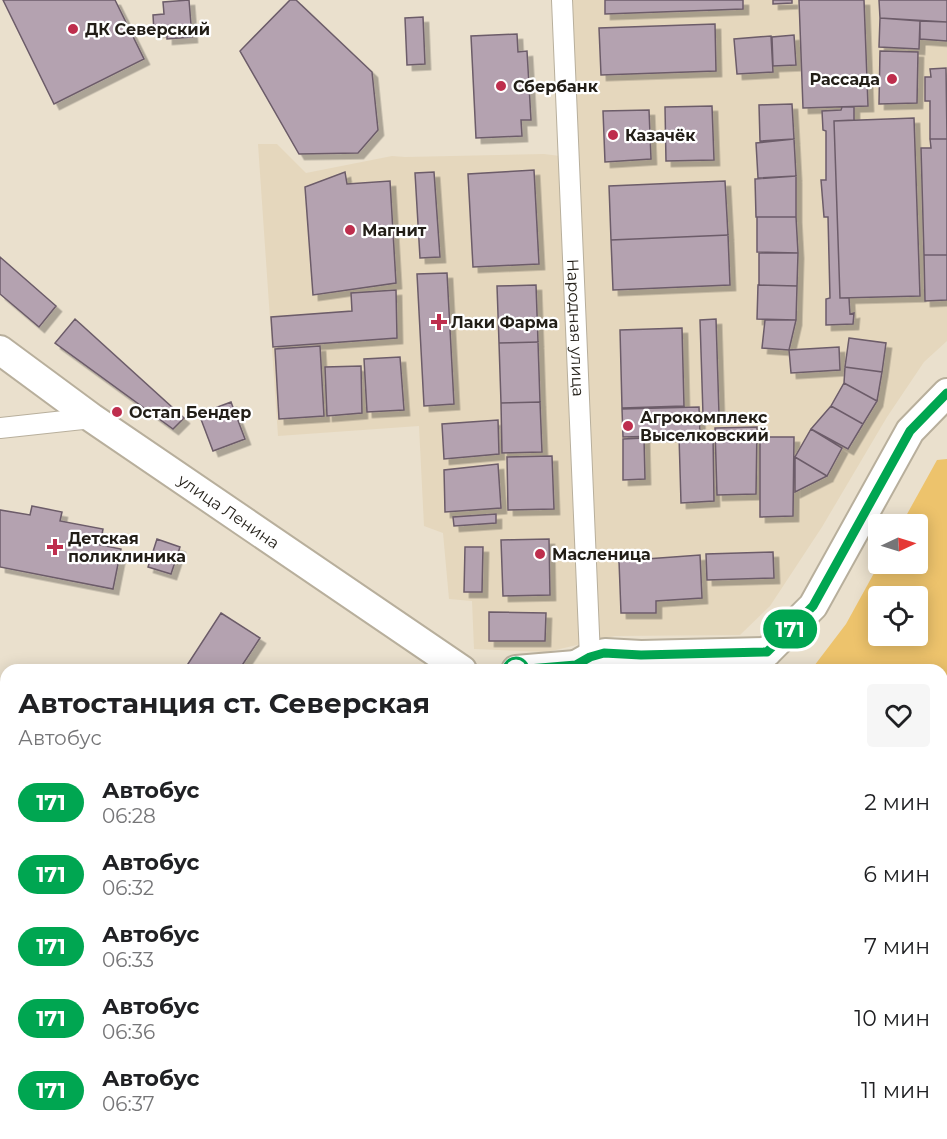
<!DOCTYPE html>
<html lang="ru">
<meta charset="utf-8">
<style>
body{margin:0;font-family:Montserrat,sans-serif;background:#f6f6f6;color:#202124;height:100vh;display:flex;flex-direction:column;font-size:22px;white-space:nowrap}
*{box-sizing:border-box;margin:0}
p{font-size:20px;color:#757577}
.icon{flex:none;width:33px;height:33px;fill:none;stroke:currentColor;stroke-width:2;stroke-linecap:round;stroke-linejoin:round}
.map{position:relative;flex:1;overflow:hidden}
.side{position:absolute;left:0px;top:664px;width:948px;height:476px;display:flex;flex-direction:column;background:#fff;border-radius:18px 18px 0 0;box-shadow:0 3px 15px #0003}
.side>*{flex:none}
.badge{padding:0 12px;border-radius:20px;font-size:21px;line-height:39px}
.needle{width:39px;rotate:86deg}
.fabs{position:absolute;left:868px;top:514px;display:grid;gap:12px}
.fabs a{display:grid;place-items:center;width:60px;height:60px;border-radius:6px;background:#fff;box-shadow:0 3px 15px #0003;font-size:30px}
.map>.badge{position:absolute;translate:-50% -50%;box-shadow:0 0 0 3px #fff}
.round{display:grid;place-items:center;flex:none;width:63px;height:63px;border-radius:6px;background:#f6f6f6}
.overview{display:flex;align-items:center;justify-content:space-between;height:102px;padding:0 18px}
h1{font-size:28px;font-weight:700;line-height:45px}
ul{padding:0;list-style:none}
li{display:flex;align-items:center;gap:18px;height:72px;padding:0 18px}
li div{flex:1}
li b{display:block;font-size:22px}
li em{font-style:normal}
li .badge{min-width:66px;font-weight:700;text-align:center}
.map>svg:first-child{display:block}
</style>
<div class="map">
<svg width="947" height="1139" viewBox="0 0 947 1139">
<defs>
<filter id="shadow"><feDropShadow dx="5.5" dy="5.5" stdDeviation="0" flood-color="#0004"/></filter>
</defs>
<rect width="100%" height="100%" fill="#eae0cd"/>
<path fill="#e5d7bd" d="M562,0h385v341l-23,21 -37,55 -65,110 -52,79 -30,29 -125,1 -68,16 -73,-3 -2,-48 -23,-2 -6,-66 -19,-7 -5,-100 -141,10 -20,-292h19l29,29 86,-17 13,1 139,-3 24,3z"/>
<path fill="#edc36c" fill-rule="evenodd" d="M947,459v513l-5,-3v-299h-131l35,-46 33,-60h39v-39h-17l36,-65zM879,597h39v39h-39z
M0,1060l6,4v70h119l8,5h-133z"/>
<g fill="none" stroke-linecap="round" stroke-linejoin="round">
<path stroke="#6385cf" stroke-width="40" d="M0,1094l6,2
M77,1134l10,5"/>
</g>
<path fill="#b4a2b0" stroke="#6c5c69" stroke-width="1.5" filter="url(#shadow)" d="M3,0h112l29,59 -90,45z
M189,0l3,37 -25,2v-8l-13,1 -1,-17 11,-1 -1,-12z
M290,0h6l76,72 6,58 -20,23 -59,1 -59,-103z
M605,0h138v9l-138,5z
M773,0h19v3l-19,1z
M799,0h65l4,106 -65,2z
M879,0h68v22l-67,-4z
M423,17l2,47 -18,1 -2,-47z
M880,18l40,3 -1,28 -40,-2z
M920,21l27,1v19l-27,-2z
M715,24l1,47 -115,4 -2,-47z
M517,34l1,18 9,-1 4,69h-10l1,16 -46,2 -5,-102z
M794,35l2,30 -23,1 -1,-29z
M771,36l2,36 -36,2 -3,-35z
M880,51l38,1 -1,51 -38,1z
M946,68l1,71h-17v-38h-5v-24h6l-1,-8z
M792,104l2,35 -34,2 -1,-36z
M712,106l2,54 -48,1 -1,-54z
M842,107h12v13l-20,1 6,177h9l1,16 4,-1 -1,11 -27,1v-26l4,-1 -2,-81h-4l-3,-37h5v-49l-3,-1 -1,-19 19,-1z
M649,110l2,49 -46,3 -2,-51z
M914,118l6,178 -80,2 -6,-177z
M794,139l2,37 -38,2 -2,-35z
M930,139h17v116h-23l-3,-107h10z
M534,170l5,94 -66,3 -5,-93z
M345,172l2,12 43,-3 6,102 -83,12 -8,-108z
M434,172l6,85 -20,1 -5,-85z
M796,176v41h-40l-1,-38z
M725,181l3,54 -117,5 -2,-54z
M757,217h39l2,36 -41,-1z
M728,235l2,50 -117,5 -2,-50z
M759,253h39l-1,33 -38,-1z
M924,255h23v45l-22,1z
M0,257l56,49 -17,21 -39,-33z
M447,273l7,131 -30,2 -7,-132z
M536,285l2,57 -39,1 -2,-57z
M758,285l39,1 -1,34 -39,-1z
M396,290l1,48 -124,9 -2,-30 81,-6 -1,-18z
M75,319l109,99 -11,11 -118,-86z
M716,319l3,95 -16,1 -3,-95z
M765,320h31l-7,30 -27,-2z
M682,328l2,78 -62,2 -2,-78z
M849,338l37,5 -4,29 -37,-5z
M538,342l2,60 -39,1 -2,-60z
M320,346l4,70 -45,3 -4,-70z
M839,347l1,23 -49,3 -2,-23z
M400,357l4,53 -37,2 -3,-53z
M361,366l1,47 -35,3 -2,-49z
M845,367l37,5 -5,29 -33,-18z
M844,383l33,18 -14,23 -32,-18z
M231,402l14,37 -32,12 -14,-37z
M540,402l2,50 -40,1 -1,-50z
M831,406l32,18 -15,25 -37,-20z
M699,407l1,28 -77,2 -1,-28z
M498,420l1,34 -55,5 -2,-35z
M757,427l-1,67 -39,1 -2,-67z
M811,429l31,19 -15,28 -32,-19z
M713,435l1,66 -33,2 -2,-67z
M760,437h34l-1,79 -33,1z
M644,438l1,41 -22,1v-41z
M552,456l2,53 -46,1 -1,-53z
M795,457l32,19 -32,16z
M498,464l3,44 -56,4 -1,-42z
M32,506l30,6 -2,9 43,8 -3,16 21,4 -8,40 -113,-22v-57l30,5z
M496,514v9l-42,3 -1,-9z
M157,539l23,8 -9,27 -23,-7z
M549,539l1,56 -47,1 -2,-56z
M465,547h18l-1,45h-18z
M773,552l1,26 -67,2 -1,-26z
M700,555l2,43 -46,3v12h-35l-2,-52z
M489,612l57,1 -1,28h-56z
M221,613l39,25 -21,32h-55z
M1,803l4,41h-5v-40z
M947,1110v29h-35l-1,-5h31v-23z
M409,1134h25l2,5h-26z
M538,1134h39l-28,5h-10z
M728,1134h32l-1,5h-33z
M870,1134h32l1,5h-32z"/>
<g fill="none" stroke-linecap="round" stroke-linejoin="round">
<defs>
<g id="street">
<path id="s1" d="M562,0l28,657"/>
<path d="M0,428l92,-10"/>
<path d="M603,1139l2,-5"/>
</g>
<g id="secondary">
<path id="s2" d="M0,350l92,68 370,252"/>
<path d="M641,655l126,-3"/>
<path d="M516,670l60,-5"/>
<path d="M572,670l4,-5 14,-8 15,-4 36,2 16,11"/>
<path d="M743,670l24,-18 46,-46 97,-175 37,-38"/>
<path d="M942,1000l5,4"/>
</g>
</defs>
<use href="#street" stroke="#b8af9c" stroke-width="22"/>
<use href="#secondary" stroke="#b8af9c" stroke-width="32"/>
<use href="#street" stroke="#fff" stroke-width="20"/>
<use href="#secondary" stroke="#fff" stroke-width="28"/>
</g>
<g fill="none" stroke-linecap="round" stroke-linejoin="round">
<defs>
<path id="line" d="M516,670l60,-5 14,-8 14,-4 37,2 126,-3 46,-46 97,-175 37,-38"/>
</defs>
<use href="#line" stroke="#fff" stroke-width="14"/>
<use href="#line" stroke="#00a651" stroke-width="9"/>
</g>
<g fill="#be2e4d" stroke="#fff" stroke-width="2">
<circle cx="73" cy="29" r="6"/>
<circle cx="892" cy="79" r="6"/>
<circle cx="501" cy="86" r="6"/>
<circle cx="613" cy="135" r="6"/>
<circle cx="350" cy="230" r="6"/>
<path d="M436 313h6v6h6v6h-6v6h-6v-6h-6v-6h6z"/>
<circle cx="117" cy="412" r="6"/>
<circle cx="628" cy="426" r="6"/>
<path d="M52 538h6v6h6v6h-6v6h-6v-6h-6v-6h6z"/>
<circle cx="540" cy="554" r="6"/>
</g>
<circle fill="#fff" stroke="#00a651" stroke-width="3" cx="516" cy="670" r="12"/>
<g text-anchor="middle" stroke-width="4.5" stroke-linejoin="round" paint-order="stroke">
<g font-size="16" font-weight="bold" fill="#221e17" stroke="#fff" text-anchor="start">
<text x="85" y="35">ДК Северский</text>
<text x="880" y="85" text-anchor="end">Рассада</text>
<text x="513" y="92">Сбербанк</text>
<text x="625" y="141">Казачёк</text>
<text x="362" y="236">Магнит</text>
<text x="451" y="328">Лаки Фарма</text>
<text x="129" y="418">Остап Бендер</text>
<text x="640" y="423">Агрокомплекс<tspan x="640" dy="18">Выселковский</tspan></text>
<text x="68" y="544">Детская<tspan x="68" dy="18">поликлиника</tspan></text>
<text x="552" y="560">Масленица</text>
</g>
<g font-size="16" fill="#221e17" stroke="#fff">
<text dy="6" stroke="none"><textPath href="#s1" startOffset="328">Народная улица</textPath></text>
<text dy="6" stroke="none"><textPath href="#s2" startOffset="280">улица Ленина</textPath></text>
</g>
</g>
</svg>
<div class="fabs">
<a><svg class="needle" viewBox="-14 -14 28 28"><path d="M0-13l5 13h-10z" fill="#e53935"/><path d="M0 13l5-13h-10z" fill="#757577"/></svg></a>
<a><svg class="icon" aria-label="locate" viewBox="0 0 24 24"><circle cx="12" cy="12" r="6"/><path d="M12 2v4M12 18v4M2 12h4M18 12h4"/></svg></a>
</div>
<b class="badge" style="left:790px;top:629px;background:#00a651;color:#fff">171</b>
<section class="side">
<div class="overview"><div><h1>Автостанция ст. Северская</h1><p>Автобус</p></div><a class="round"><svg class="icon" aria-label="heart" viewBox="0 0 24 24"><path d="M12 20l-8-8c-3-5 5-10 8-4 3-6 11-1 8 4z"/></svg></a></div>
<ul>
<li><span class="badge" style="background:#00a651;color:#fff">171</span><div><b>Автобус</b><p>06:28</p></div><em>2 мин</em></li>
<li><span class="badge" style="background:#00a651;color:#fff">171</span><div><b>Автобус</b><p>06:32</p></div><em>6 мин</em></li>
<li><span class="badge" style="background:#00a651;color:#fff">171</span><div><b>Автобус</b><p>06:33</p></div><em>7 мин</em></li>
<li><span class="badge" style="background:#00a651;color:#fff">171</span><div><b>Автобус</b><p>06:36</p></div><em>10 мин</em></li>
<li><span class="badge" style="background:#00a651;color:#fff">171</span><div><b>Автобус</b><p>06:37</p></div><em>11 мин</em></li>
</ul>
</section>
</div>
